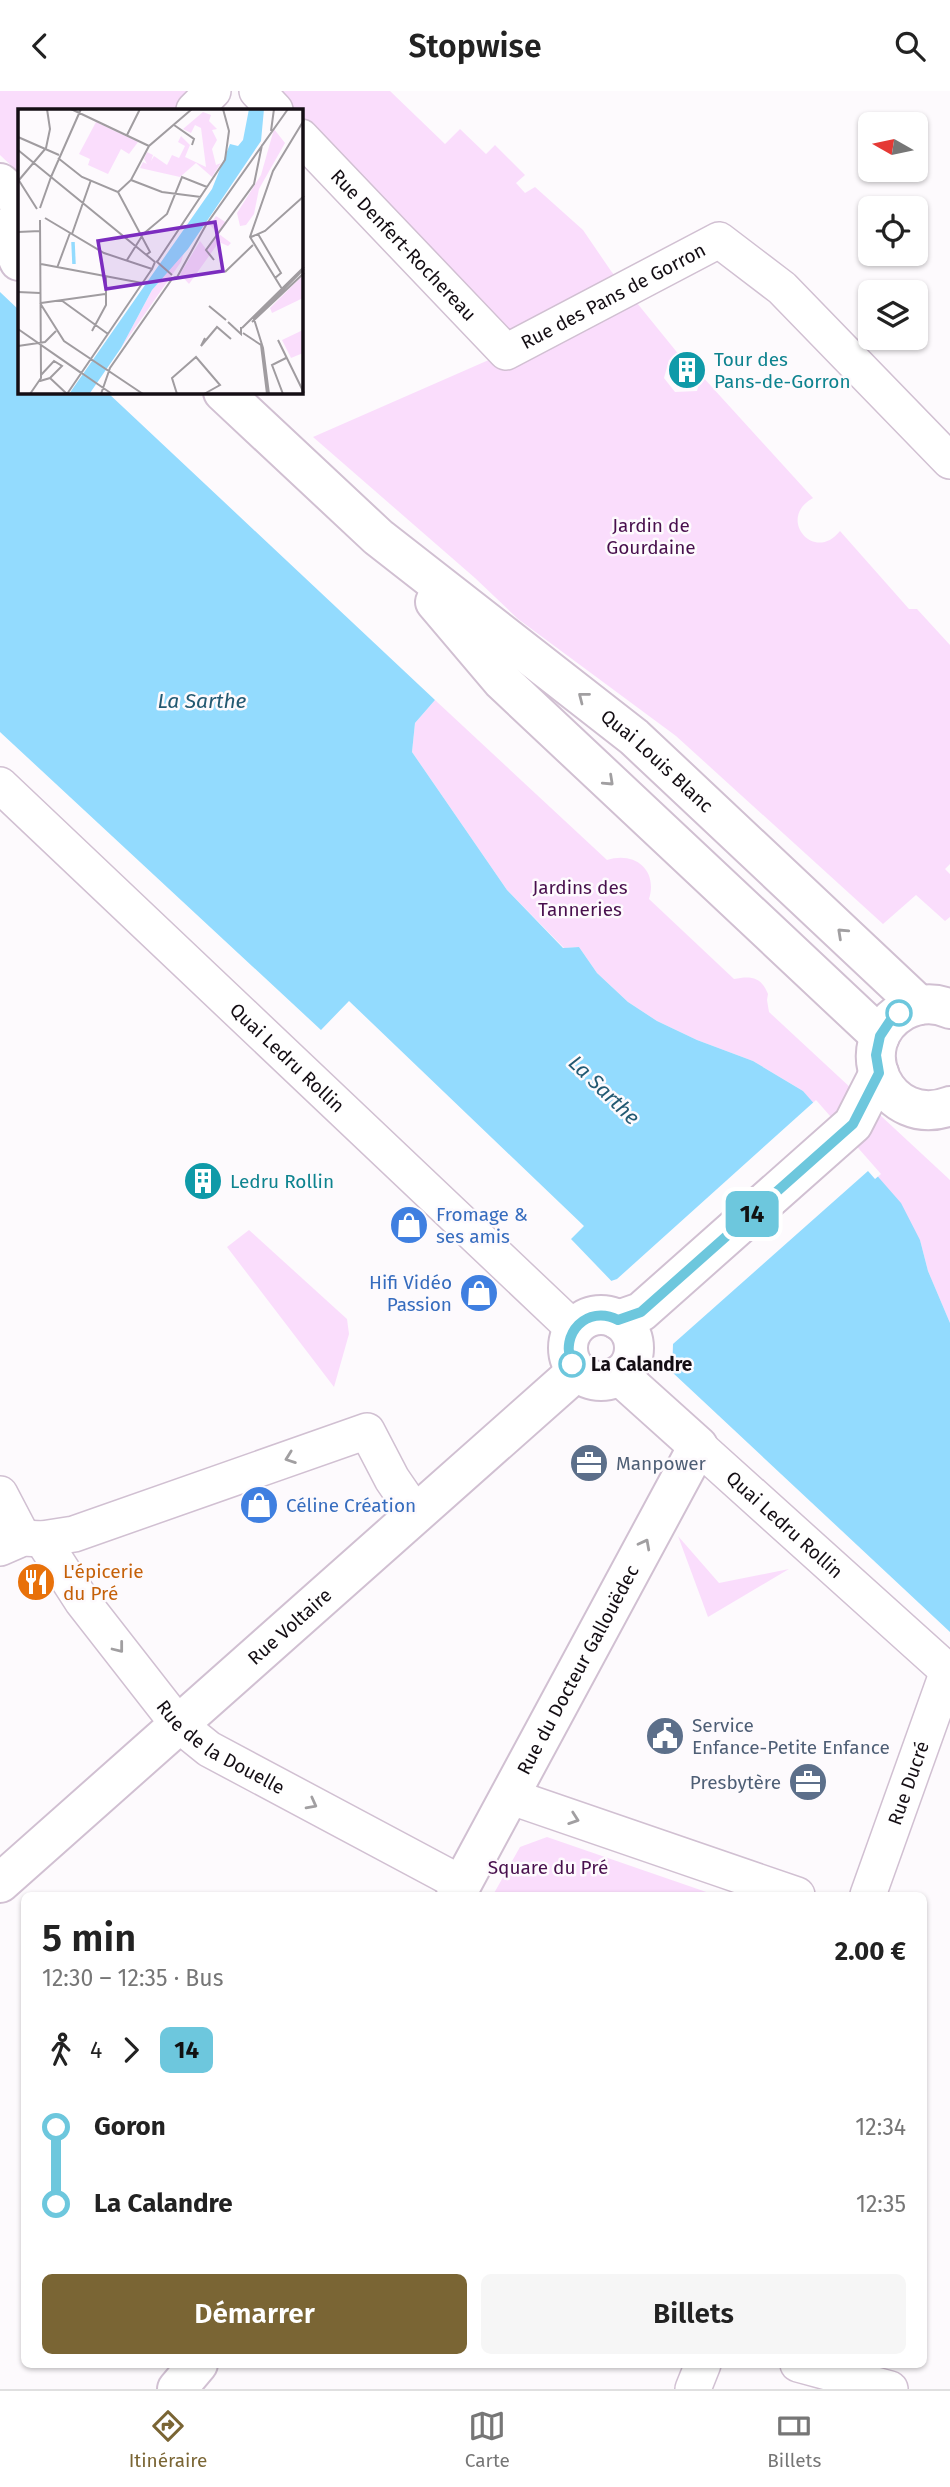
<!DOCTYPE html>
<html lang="fr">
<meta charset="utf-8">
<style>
body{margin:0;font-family:"Fira Sans",sans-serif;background:#f6f6f6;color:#222;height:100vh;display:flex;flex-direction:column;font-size:26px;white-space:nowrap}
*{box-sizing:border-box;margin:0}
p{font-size:23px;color:#767676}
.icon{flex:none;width:38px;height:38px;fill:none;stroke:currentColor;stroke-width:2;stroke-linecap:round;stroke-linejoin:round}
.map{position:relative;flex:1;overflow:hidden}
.drawer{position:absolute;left:21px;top:1801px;width:906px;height:476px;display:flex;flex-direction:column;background:#fff;border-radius:10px;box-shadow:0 2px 5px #0004}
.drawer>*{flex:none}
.badge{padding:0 14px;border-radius:10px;font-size:24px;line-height:46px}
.needle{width:46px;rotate:279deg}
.controls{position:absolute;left:858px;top:21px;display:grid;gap:14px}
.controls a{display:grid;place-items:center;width:70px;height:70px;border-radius:10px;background:#fff;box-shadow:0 2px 5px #0004;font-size:35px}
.map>.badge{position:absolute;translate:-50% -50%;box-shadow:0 0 0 4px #fff}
.legs{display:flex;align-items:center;gap:10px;height:77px;padding:0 21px;font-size:23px}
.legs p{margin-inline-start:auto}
.head{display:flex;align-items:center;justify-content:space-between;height:119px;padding:0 21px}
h1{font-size:38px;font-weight:600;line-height:52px}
.cta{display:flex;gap:14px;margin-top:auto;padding:14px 21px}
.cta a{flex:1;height:80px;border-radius:10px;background:#7a6534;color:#fff;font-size:28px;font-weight:600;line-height:80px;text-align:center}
.cta a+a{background:#f6f6f6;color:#222}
ul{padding:0 21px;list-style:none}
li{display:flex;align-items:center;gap:24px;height:77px;font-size:26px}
li i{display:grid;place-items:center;width:10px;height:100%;margin:0 9px;background:currentColor}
li i::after{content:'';width:18px;height:18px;margin:-9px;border:5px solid;border-radius:50%;background:#fff}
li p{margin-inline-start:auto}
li:first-child i{background:linear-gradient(#0000 50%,currentColor 0)}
li:last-child i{background:linear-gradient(currentColor 50%,#0000 0)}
header{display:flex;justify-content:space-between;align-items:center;height:91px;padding:0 21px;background:#fff;font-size:32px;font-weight:600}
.menu{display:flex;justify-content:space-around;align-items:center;height:98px;border-top:2px solid #e0e0e0;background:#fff;font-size:19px;color:#767676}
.menu a{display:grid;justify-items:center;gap:4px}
.menu .on{color:#7a6534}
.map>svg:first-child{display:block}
</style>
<header><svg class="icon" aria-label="back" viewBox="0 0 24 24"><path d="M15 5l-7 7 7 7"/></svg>Stopwise<svg class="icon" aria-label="search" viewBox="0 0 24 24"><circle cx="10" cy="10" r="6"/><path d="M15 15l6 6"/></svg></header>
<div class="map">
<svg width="950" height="2298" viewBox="0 0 950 2298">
<rect width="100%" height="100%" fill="#fdfafd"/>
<path fill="#faddfc" d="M0,0h213l-19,19h-175v63l-19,-18z
M257,0h133l55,53 15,-15 26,25 9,-9 30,30 -9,8 9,10 10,-6 48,43 28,41 69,85 -11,4 -5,18 11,14 22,-1 4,-16 112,123c-37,20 1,66 27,33l69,78h8l33,36v219l-5,5 5,5v43l-5,4 -29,-26 -33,29 -207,-188 -158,-117 -43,-41 -162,-141 178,-78 -190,-222v-27h-26z
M435,609l172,160c28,-9 51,10 42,39l85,80c16,-3 27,-3 34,15l-1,6 2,12 181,168v143l-22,-52 -8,-31 -117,-149 -50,-30 -56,-21 -40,-19 -29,-19 -31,-29 -18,-26 -15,1 -57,-58 -95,-138 3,-29z
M249,1139l98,89 2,15 -15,53 -107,-140z
M678,1445l41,47 70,-14 -81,48z
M547,1746l168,58h-222l27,-48z"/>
<path fill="#93dbfe" d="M0,201l19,18v82h88l328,308 -20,23 -3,29 95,138 56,58 16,-1 18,26 31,29 29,19 40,19 56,21 50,30 98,112 19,37 8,31 22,52v309l-278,-260v-28l-101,-105 13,-13 -235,-225 -28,29 -321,-298z"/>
<path fill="#fdfafd" d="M816,1009l65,74 -6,5 -7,-8 -195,173 -1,33 -4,-4 1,-27 -61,-64 9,-3z"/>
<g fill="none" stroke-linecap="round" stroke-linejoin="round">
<defs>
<g id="street">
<path d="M257,0l18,19"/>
<path d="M194,19l19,-19"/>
<path id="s1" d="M301,46l205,215 213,-112 63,48 168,173"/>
<path id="s2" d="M0,694l574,544"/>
<path id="s3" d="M698,1355l252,227"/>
<path d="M0,1403l23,44"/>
<path id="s4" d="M42,1448l40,62 96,123 31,25 253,135"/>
<path d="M0,1457l23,-10 19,1 32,-5 293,-103 25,48 24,35"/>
<path d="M509,1705l288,99"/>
<path id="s5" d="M868,1804l80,-224"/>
<path d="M798,2273l92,25"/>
<path d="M693,2298l10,-25"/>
</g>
<g id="secondary">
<path d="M0,92l19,17"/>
<path d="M19,123c-7,16 -7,31 0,47"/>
<path id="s6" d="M223,301l155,145 256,200 285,268"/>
<path d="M435,511l67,79 378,355"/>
</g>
<g id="primary">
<path d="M950,918c-15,-7 -32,-6 -47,2 -57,33 -16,119 47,95"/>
<circle cx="601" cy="1257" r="33"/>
<path d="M618,1229l23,-8 212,-188 26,-51"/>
<path id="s7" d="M0,1792l577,-512"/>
<path id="s8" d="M456,1804l242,-449 -79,-71"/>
<path d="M177,2298l21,-25"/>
</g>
</defs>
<use href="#street" stroke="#d1c0d2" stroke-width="38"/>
<use href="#secondary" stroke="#d1c0d2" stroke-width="42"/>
<use href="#primary" stroke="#d1c0d2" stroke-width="42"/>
<use href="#street" stroke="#fff" stroke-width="35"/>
<use href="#secondary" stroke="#fff" stroke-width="38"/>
<use href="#primary" stroke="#fff" stroke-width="38"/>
</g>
<defs><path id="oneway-chevron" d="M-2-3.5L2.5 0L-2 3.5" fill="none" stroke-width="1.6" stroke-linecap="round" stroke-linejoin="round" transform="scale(1.75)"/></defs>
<g stroke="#a19fa1">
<use href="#oneway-chevron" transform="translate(583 606) rotate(-142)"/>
<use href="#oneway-chevron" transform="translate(609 690) rotate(43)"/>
<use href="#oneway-chevron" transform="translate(842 842) rotate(-137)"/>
<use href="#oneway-chevron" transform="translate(290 1367) rotate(160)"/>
<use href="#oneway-chevron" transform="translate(645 1453) rotate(-62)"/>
<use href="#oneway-chevron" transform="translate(119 1557) rotate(52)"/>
<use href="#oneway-chevron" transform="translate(312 1713) rotate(28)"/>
<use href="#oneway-chevron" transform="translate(574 1728) rotate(19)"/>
</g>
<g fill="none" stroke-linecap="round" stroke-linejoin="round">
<defs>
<path id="line-1" d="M572,1273c-13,-30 15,-60 46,-44l23,-8 212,-188 26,-51 -3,-18 4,-19 10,-15 9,-8"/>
</defs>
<use href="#line-1" stroke="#fff" stroke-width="16"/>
<use href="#line-1" stroke="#6dc7dd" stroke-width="10"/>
</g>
<defs>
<symbol id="building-disc" viewBox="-11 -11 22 22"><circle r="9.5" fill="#0f9aa8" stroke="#fdfafd"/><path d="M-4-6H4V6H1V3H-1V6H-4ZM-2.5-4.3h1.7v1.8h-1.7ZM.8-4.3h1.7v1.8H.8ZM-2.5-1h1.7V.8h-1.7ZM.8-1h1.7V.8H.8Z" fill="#fff"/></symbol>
<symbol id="shop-disc" viewBox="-11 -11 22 22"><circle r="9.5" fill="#3f7fe0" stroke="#fdfafd"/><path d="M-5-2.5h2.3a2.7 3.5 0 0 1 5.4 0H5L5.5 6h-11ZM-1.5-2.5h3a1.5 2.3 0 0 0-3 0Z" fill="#fff"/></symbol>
<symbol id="office-disc" viewBox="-11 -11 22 22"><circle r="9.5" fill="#5c6f8a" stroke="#fdfafd"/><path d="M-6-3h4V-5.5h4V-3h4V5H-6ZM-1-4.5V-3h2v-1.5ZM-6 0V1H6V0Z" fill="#fff"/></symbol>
<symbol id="restaurant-disc" viewBox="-11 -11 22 22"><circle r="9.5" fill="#e8710a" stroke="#fdfafd"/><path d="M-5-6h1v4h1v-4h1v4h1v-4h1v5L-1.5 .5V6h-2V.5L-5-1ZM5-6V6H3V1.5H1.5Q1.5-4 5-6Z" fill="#fff"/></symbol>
<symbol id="civic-disc" viewBox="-11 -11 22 22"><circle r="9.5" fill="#5c6f8a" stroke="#fdfafd"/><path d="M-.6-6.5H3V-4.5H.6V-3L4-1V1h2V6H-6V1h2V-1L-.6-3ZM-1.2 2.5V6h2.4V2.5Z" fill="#fff"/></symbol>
</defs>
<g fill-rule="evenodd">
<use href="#building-disc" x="665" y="257" width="44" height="44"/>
<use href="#building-disc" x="181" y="1068" width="44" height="44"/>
<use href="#shop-disc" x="387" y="1112" width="44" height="44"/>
<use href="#shop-disc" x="457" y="1180" width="44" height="44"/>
<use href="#office-disc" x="567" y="1350" width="44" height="44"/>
<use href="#shop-disc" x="237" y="1392" width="44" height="44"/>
<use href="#restaurant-disc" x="14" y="1469" width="44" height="44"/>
<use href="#civic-disc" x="643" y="1623" width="44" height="44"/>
<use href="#office-disc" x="786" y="1669" width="44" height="44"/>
</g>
<g fill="#fff" stroke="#6dc7dd" stroke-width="3.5">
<circle cx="899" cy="922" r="12"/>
<circle cx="572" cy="1273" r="12"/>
</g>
<g text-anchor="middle" stroke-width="5" stroke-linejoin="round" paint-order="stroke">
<g font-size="19" fill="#140e14" stroke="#fdfafd">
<text dy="7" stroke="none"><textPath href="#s1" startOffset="149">Rue Denfert-Rochereau</textPath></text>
<text dy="7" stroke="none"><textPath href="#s1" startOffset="418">Rue des Pans de Gorron</textPath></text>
<text dy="7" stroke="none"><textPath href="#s6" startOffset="570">Quai Louis Blanc</textPath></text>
<text dy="7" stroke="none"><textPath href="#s2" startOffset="396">Quai Ledru Rollin</textPath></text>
<text dy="7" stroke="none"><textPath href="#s3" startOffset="117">Quai Ledru Rollin</textPath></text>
<text dy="7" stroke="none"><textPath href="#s7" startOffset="387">Rue Voltaire</textPath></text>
<text dy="7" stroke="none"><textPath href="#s8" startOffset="256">Rue du Docteur Gallouëdec</textPath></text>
<text dy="7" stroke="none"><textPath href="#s4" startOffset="278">Rue de la Douelle</textPath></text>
<text dy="7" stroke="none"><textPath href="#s5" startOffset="119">Rue Ducré</textPath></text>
</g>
<g font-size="19" fill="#0d838f" stroke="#fdfafd" text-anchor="start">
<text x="714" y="275">Tour des<tspan x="714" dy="22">Pans-de-Gorron</tspan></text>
<text x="230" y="1097">Ledru Rollin</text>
</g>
<g font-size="19" fill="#48104d" stroke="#fdfafd">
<text x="651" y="441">Jardin de<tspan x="651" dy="22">Gourdaine</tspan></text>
<text x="580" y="803">Jardins des<tspan x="580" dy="22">Tanneries</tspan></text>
<text x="548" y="1783">Square du Pré</text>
</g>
<g font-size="19" fill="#366cbe" stroke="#fdfafd" text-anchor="start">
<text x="436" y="1130">Fromage &amp;<tspan x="436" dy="22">ses amis</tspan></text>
<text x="452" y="1198" text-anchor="end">Hifi Vidéo<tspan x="452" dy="22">Passion</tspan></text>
<text x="286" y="1421">Céline Création</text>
</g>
<g font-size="19" font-weight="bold" fill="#140e14" stroke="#fdfafd" text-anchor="start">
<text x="591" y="1280">La Calandre</text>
</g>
<g font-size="19" fill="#4e5e75" stroke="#fdfafd" text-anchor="start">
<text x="616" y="1379">Manpower</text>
<text x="692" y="1641">Service<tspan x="692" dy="22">Enfance-Petite Enfance</tspan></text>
<text x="781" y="1698" text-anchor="end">Presbytère</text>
</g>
<g font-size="19" fill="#c56008" stroke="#fdfafd" text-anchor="start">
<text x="63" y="1487">L'épicerie<tspan x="63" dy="22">du Pré</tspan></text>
</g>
<g font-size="21" font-style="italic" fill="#225972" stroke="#fdfafd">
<text x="202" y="617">La Sarthe</text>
<text transform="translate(604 999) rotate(44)" y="7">La Sarthe</text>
</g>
</g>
<g transform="translate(18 18)">
<rect width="285" height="285" fill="#fdfafd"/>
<path d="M185,3l8,3 -2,6 8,8 -5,1 5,10 -5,9 4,16 5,-2 -9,14 -16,-14 -16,14 -40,-9 3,-6 4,2 -3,-5 3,-7 6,3 -2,6 3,-5 13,9 5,-10 7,3 6,-12 -7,-4 3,-6 9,9 -5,12 21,10 -5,-39 -6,-3 -4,8 -8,-4zM78,13l42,20 -9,12 -8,-5 -13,25 -20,-9 2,-6 -11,-5zM256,20l11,14 -26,46 -5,25 -8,11 -6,1 -3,-13 24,-38zM198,107l11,7 -8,11 12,9 -3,3 -9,-4 -30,42 -9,-10 20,-33 6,8 12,-15 -8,-9zM167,140l-4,13 -60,86 31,-58zM285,166v23l-31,15 -2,-5zM285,221v23l-12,5 -9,-18z" fill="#faddfc"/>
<path d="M231,0h15l-3,32 -73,108 -36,41 -31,58 -31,45 -21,1 143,-205 18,-45 8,2 5,-6z" fill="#93dbfe"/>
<path fill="none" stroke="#93dbfe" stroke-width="3.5" d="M55,133l1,22"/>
<path fill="none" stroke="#a09ca0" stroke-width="2" d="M53,0l78,37M156,16l20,14 -2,6M253,22l3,-22M109,26l13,-26M0,28l41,18M0,41l137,112M40,49l24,19 36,15 32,60 -4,3M33,68l30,-68M0,70l19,30M1,71l27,-32 4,-19 -3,-20M113,71l31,12 39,5M100,83l13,-12 18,-34 43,-37M22,99l11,-31M27,109l59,35 48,16 3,-7M0,123l22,-1M54,125l19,-54M240,125l23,39 -6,5M124,126l25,-21 15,-37 25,10M233,128l14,-6 39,-35M109,151l15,-24M196,151l-8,-10 48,-66 8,-39M138,152l16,14M139,153l68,-102 4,-29 -6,-22M23,155l101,19M39,159l13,-35M207,163l28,-27M158,168l-5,2h5l30,-54 82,-116M264,180l-32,-52 23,-66 31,-51M0,183l22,1M43,191l47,34M22,194l24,38 79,53M23,194l64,-9M191,197l17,14M210,213l13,12v-7M234,213l52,-49M224,219l62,-61M0,220l63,44M0,220l94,65M74,222l14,-26v-28M225,224l18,12M187,229l-4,8 16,-19 14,12M260,231l26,53M243,236l6,49M0,237l27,-4 11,-11M32,269l17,16M22,272l10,-3 12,-12 -8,-5 -13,14M12,285l11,-16 -1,-158M49,285l85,-125M83,285l9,-26 62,-89M159,285l-5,-16 24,-21 24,28 -16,9M251,285l-6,-46 -9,-29 50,-50M265,285l-11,-29 14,-7"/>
<path fill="#7b2cbf" fill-opacity="0.15" stroke="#7b2cbf" stroke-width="3.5" d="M197,113l8,49 -117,18 -8,-48z"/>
<rect width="285" height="285" fill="none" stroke="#140e14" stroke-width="3.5"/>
</g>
</svg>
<div class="controls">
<a><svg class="needle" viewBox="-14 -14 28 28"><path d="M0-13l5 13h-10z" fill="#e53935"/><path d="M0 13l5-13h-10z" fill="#767676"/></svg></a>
<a><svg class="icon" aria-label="locate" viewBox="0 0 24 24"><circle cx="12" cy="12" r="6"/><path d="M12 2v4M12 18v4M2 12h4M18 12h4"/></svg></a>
<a><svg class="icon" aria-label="layers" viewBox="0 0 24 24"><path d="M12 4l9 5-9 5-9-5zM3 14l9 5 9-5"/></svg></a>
</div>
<b class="badge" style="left:752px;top:1123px;background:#6dc7dd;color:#111">14</b>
<section class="drawer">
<div class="head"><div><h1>5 min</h1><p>12:30 – 12:35 · Bus</p></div><b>2.00 €</b></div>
<div class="legs"><svg class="icon" aria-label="walk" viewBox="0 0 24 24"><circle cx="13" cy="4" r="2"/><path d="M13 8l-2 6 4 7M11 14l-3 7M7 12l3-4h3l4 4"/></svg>4<svg class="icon" aria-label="forward" viewBox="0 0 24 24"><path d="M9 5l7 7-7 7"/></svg><b class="badge" style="background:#6dc7dd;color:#111">14</b></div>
<ul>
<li><i style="color:#6dc7dd"></i><b>Goron</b><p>12:34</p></li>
<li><i style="color:#6dc7dd"></i><b>La Calandre</b><p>12:35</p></li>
</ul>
<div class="cta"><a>Démarrer</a><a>Billets</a></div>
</section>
</div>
<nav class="menu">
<a class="on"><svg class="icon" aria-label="directions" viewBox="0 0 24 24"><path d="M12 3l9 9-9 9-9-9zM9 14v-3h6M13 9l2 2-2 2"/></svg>Itinéraire</a>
<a><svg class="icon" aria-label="map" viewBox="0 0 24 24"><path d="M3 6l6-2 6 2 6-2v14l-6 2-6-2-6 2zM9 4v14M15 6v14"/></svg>Carte</a>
<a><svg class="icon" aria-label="tickets" viewBox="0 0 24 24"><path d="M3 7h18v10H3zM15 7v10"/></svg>Billets</a>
</nav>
